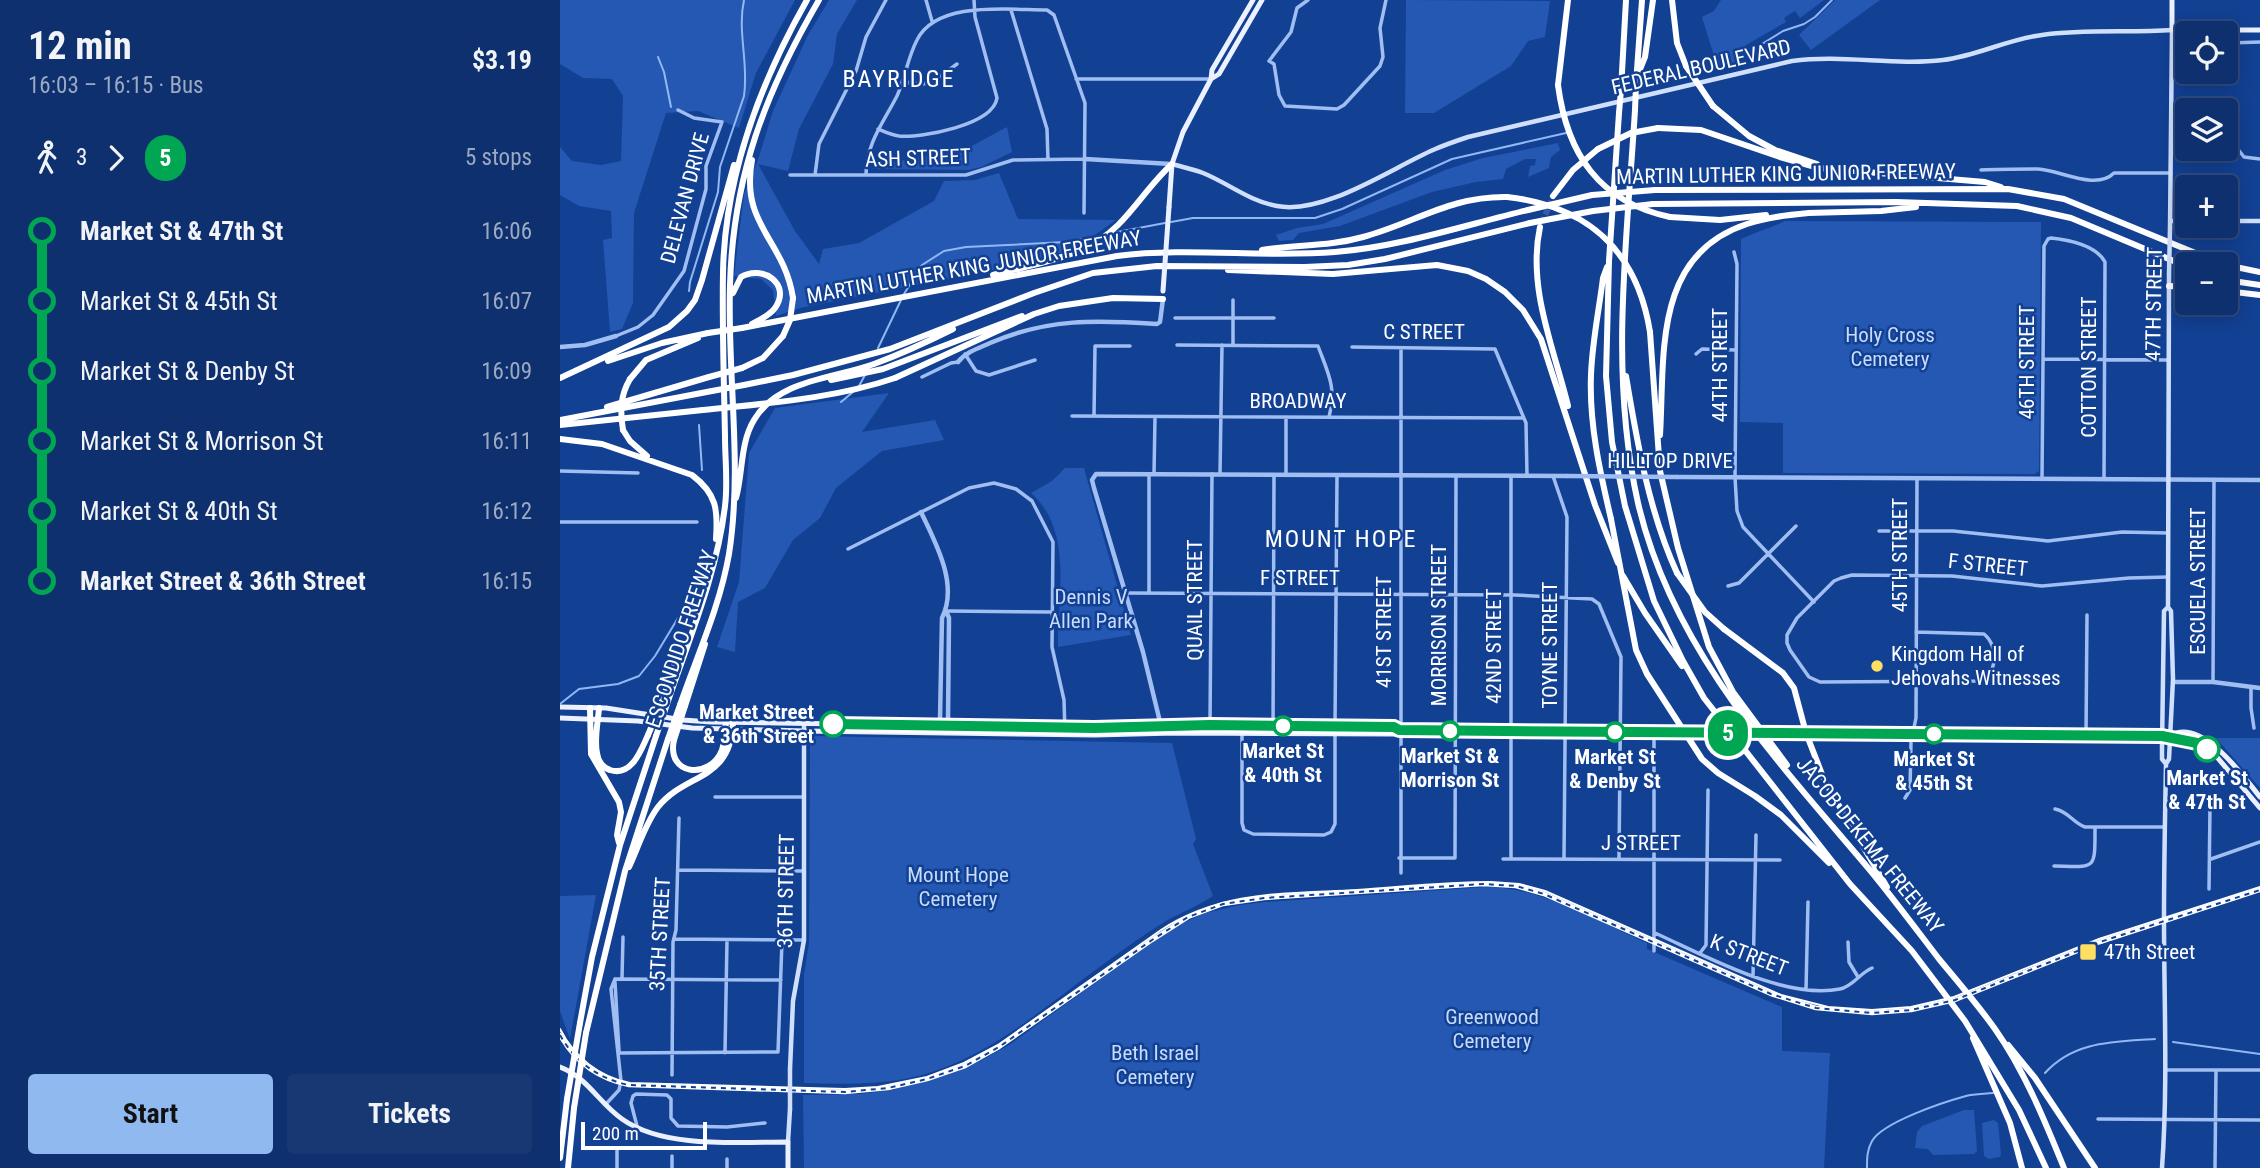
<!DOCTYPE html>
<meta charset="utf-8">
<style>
body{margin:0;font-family:"Roboto Condensed",sans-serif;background:#173873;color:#f1f3f6;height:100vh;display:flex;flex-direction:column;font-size:26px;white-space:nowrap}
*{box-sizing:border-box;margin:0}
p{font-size:23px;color:#9ba9c2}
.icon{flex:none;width:38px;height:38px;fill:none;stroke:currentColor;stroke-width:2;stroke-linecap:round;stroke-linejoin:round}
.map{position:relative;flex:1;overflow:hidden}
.details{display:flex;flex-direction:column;background:#0e306e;width:560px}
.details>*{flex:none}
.badge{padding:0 14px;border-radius:23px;font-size:24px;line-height:46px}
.controls{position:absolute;left:1615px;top:21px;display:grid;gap:14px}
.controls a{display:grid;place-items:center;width:63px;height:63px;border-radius:7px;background:#0e306e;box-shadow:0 4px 18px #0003,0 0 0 2px #2e4b81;font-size:35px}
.scale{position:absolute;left:21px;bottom:18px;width:126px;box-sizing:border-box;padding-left:7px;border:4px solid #fff;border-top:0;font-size:19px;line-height:24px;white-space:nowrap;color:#fff;-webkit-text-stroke:5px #124093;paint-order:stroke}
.map>.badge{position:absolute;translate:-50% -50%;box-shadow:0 0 0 4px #fff}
.legs{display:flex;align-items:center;gap:10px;height:77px;padding:0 28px;font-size:23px}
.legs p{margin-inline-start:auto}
.overview{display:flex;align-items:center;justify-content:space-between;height:119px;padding:0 28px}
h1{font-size:38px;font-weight:700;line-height:52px}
.action{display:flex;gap:14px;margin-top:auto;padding:14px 28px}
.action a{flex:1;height:80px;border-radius:7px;background:#90b9f0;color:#111;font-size:28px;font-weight:700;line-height:80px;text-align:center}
.action a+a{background:#173873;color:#f1f3f6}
ul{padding:0 28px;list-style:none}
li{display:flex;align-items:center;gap:24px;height:70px;font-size:26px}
li i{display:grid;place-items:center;width:10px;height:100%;margin:0 9px;background:currentColor}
li i::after{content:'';width:18px;height:18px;margin:-9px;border:5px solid;border-radius:50%;background:#0e306e}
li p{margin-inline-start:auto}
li:first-child i{background:linear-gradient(#0000 50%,currentColor 0)}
li:last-child i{background:linear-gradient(currentColor 50%,#0000 0)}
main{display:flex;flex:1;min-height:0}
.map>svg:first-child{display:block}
</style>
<main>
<section class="details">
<div class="overview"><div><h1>12 min</h1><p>16:03 – 16:15 · Bus</p></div><b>$3.19</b></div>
<div class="legs"><svg class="icon" aria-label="walk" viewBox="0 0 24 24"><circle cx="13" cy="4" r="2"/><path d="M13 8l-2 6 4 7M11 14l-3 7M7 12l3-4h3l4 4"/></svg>3<svg class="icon" aria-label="forward" viewBox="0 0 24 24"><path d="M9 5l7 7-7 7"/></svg><b class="badge" style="background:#00a651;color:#fff">5</b><p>5 stops</p></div>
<ul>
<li><i style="color:#00a651"></i><b>Market St &amp; 47th St</b><p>16:06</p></li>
<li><i style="color:#00a651"></i><span>Market St &amp; 45th St</span><p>16:07</p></li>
<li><i style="color:#00a651"></i><span>Market St &amp; Denby St</span><p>16:09</p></li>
<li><i style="color:#00a651"></i><span>Market St &amp; Morrison St</span><p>16:11</p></li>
<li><i style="color:#00a651"></i><span>Market St &amp; 40th St</span><p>16:12</p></li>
<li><i style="color:#00a651"></i><b>Market Street &amp; 36th Street</b><p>16:15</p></li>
</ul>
<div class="action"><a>Start</a><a>Tickets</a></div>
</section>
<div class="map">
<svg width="1700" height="1168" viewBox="0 0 1700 1168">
<rect width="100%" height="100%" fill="#124093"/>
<path fill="#2458b2" d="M0,0h235l-39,73 -17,55 -41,-17 -32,2 -32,100 -1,90 -11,26 -12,3 -7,-92 9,-2 -1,-27 -32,-5 -19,-11v-48l12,14 29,4 20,-4 2,-65 -11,-17 -29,-1 -23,-14z
M269,0h28l-20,34 -4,30 -34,65 -11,42 -30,-7 37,67 24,33 4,-15 36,-6 75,-42 10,-20 31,-1 24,-7 19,46 98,1 -41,29 -73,19 -202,40 -24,8 -3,-26 -12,-11 -27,-3 10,-82 13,-31 16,-52 35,-76z
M846,0l144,1 -5,36 -17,4 -17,25 -77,47h-29z
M1161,0h103l-24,18 -5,-7 -11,7 2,4 -40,23 -4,6 4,6 -28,12 -16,-52 12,-6z
M1275,0h45l-69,50 -12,-15z
M447,127l5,25 -31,15 -12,3 -96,-1v-3l95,-18z
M998,143l2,7 -9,7 -2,11 -21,9 2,-11 5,-1 1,-6h-11l-19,10 -3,10 -27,3 -44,10 -92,34 -41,7 -6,7 -14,1 -3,-6 21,-7 26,-4 122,-54 38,-12z
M1225,221l256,1 -2,249 -4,3 -252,-1v-50l-43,-1 1,-183c15,-7 30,-11 44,-18z
M329,393l-27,39 73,-12 9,20 -62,11 -46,37 -16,30 -27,22 -28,48 -27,14 -3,50 -18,-5 22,-65 10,-129 26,-45z
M505,468h19l47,167 -73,12c-1,-50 16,-116 -27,-154l21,-12z
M255,736l357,7 24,96 -3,5 20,52c-15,10 -31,16 -47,25 -21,13 -41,27 -61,42 -63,45 -122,101 -200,116 -34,6 -67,5 -101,4v-108l5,-32 1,-200z
M1656,738h44v50z
M925,887c57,0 111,34 162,56v6l135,58v44l48,2 -6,115h-1020l-1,-73 57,-1 32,-4 51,-14 37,-15 29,-16 144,-104 30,-18 22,-10 35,-8 25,-3z
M36,895l-26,144 -10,-28v-115z
M1404,1110h10l3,41 -3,3 -41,1 -5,-6 -13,-1 2,-16 5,-6z
M1434,1120l4,3 3,31 -1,3 -11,2 -5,-3 -2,-33z"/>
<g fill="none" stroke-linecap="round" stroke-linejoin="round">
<path stroke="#91b8f5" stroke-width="2" d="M1184,55l39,-24 21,-7 11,-7 17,-17
M98,57l6,15 7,35
M611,222l22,-4h122l27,-9 110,-50 114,-26
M552,233l53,-10
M129,291l1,-9 28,-90 2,-25 24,-71c5,-33 -7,-64 0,-96
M344,294l18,-29 22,-14 22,-4 100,-5 34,-6
M318,348l23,-48
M299,386l6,-11
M281,402l12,-10
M139,425l3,45
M0,704l19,-15 39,-5 21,-8 16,-20 23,-38
M1613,1042l87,12
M1485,1073c29,-32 68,-31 110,-34
M1307,1168c0,-10 0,-18 5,-27 11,-19 72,-39 94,-45 8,-2 18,-2 27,-3"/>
<path stroke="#365da3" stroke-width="6" stroke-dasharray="6 3" stroke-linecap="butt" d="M982,223l11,-27"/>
<path stroke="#a0bef2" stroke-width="3.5" d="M366,0l6,21
M748,0l-11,8 -6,24 -22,29 5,3 5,31 6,11 52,3 7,-4 36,-39 3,-9 -3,-29 6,-28
M451,10l36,119 1,31
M1669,43l31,-1
M516,79h135
M343,81c26,9 34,-3 54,-17
M1611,124l17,-1
M318,129c7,3 13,6 21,7 23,2 94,-11 98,-38l-22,-81 -1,-17
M1666,134l18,23 16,2
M1668,160l10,-7
M1421,170c19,-1 38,-1 57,-1 22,1 58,22 76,4h57
M230,175h176l47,-15 72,-1
M255,175l4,-31 37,-73 10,-34 20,-37
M306,175c0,-31 17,-52 31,-79 8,-18 11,-39 20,-56 20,-40 92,-30 130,-30l7,5 31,88 -1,110
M1174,252l3,12 -2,213 2,34 6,16 71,75
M615,318h99
M56,336l22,-9 15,-12 31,-44 22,-82v-23l16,-44 -28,-4 -16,-8
M617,345l141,1c10,27 19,42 11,71
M673,345v-45
M792,347l143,2 31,74 1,53
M841,348v525
M405,354l11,17 13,4 46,-15
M1136,354l6,-5 34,1
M1483,359l126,1
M362,377l29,-14 7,-1
M512,416l452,2
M534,416l1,-70h35
M0,471l78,2
M594,474l1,-57
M660,474l2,-129
M726,475v-58
M993,476l14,41 -3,342
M1482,479l2,-233 4,-7 3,-1c18,2 45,7 54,24l-1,217
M0,522h137
M1319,531h74l95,10 74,-9 46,1
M288,549l121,-61 25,-5 22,6 16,12 21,41 -1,105 12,53 1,34
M1168,586l11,-3 57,-57
M565,593l390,2 77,4 7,5 22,53 -2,202
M589,593v-119
M386,611l107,1
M1356,632l68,2c15,12 14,42 -6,47l-158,1 -11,-5 -19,-27 -3,-7v-8l10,-17 37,-37 7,-3 11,-3 100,1 90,10 87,-8 39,-1
M1653,682l1,-202
M1691,688v20l3,20
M650,725l2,-251
M682,726v97l2,7 9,4 71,1 7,-3 4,-8v-89
M775,727l2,-251
M713,733l1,-258
M1094,733v218
M1526,735l1,-120
M155,797h88
M1345,798l5,-8 1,-48 5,-24 1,-240
M1495,809c13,2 18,14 30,18h79
M839,858h56l1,-382
M943,859l277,1
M951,859v-383
M1651,859l49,-17
M1494,866c42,1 41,5 41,-38
M119,870l125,1
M1649,889l1,-83
M1095,933c51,23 129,67 185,56 12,-2 20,-16 32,-21
M115,939l129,1
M1288,942l1,20 9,15
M1140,953l6,-8 2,-155
M1193,976l3,-141
M62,978l1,-41
M55,979l166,1
M55,982l4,69
M1246,990l2,-88
M59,1053l159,-1 4,-111
M165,1053l2,-113
M1606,1070h94
M112,1075l1,-133 3,-12 3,-112
M46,1104l13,-14 2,-9 -10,-92 4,-10
M1538,1119l162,1
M77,1126l-6,-23 2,-7 3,-2 31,1 4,4v19l7,8 49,1 38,-4
M112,1156v12
M57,1168v-20
M167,1168v-9
M1655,1168l1,-98"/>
<path stroke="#a0bef2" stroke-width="4.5" d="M525,159l86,5
M0,347l25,-2 31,-9
M398,362c8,-10 21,-14 32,-19 58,-25 107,-23 167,-19l3,-2 3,-23
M1117,477l583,3
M361,512c14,30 38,72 21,106l-2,101 4,14
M1613,682h40l47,6
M601,726l-18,-74 -49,-164 -2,-8 4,-6 471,2
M386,728l2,-8 1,-102 -3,-7"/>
<path stroke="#cfdffc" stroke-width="4.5" d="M612,164c10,3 21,5 31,9 25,10 46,28 74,33 47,9 113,-37 156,-56 11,-5 23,-9 35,-13l324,-76c51,-7 101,5 151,-1 34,-4 65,-21 99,-25 43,-6 87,-2 130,-5l-2,198
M1610,221h18
M1666,221h34
M1606,764l-4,-5v-12l2,-136 4,-4 1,-333
M230,1069l3,-68 11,-61v-217
M228,1142l2,-33
M1602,1168c6,-83 2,-166 2,-250 0,-51 1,-103 2,-154l3,-5 4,-80 -2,-68 -3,-4"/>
<path stroke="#ebf1ff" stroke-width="5" d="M1612,0v30h88
M651,79l1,-9 41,-70
M609,207l3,-43 11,-32 28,-53 8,-5 43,-74
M0,707l46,1 77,12 28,2 383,6 67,-2 233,1 5,3 315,3
M0,718l78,3 54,7 112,3 291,4 80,-2 219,1 5,-4
M1213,733l397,3 27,7 14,7 49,58
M1610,736c31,-20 74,41 90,61
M0,1067c27,10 39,36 62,52 42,30 117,23 166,23v26"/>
<path stroke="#fff" stroke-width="6" d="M1112,0l5,43 9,23
M1079,72l6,-15 8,-57
M1076,84l6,-84
M998,85l10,-85
M1061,90l5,-90
M1153,106l36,30 26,14 42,14
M1075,110c-8,131 -26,264 3,393 34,146 138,256 231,366 24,29 47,60 70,90 19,23 39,46 56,70 29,41 50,92 69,139
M1059,113l-10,148 -3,115 6,66 13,64 29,95 29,60 21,37 146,186 62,67 53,70 54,89 27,58
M1098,128l43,2 79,27 39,11 166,14 16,5
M192,160c-12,66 32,79 41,138
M1095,190l353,-1 56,10 158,65
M993,196l20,-26 25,-21
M1093,204l243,-2 121,4 54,12 117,49
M1248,213l73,-2 35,-4
M1110,217l50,3 46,-5
M980,227c-13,61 14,121 28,179
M702,250c34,-6 66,-3 101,-13 52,-14 87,-41 144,-40
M1666,265l34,7
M1047,267l-4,11c-4,32 -11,65 -12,97 -2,49 9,97 20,144
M668,270l105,4 104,-9 31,6 18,8 19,13 18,18 18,29 54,166 23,58
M433,275c43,-12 92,-17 125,-50 19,-19 34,-43 54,-61
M1666,280l34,5
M1609,286l19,1
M1666,291l34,4
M173,293l8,-16c21,-13 51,7 34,31 -5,7 -15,12 -23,16
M182,328l375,-72c72,-9 146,2 218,-4 65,-5 130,-27 193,-42
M1090,332l10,139 18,77 31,99 24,45 54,73
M48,361l54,-18 46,-10
M182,368l21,-10 20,-22
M1066,376c11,66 23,136 51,197
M0,378l109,-51 18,-16 8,-11 7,-20 32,-115
M335,378l139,-64 25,-8 54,-8 50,1
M70,379l16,-19 52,-22
M271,380l52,-11 139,-53
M184,385l49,-10 97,-26 144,-56 59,-20 64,-7 148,1 43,-2 37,-6 145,-36
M47,407l102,-30
M0,420l152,-29
M0,425l143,-15
M63,430l7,11 17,15
M1100,435c5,-79 -8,-180 87,-211 20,-7 42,-9 63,-11
M0,439l42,5 90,31c25,19 26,35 24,64
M176,498c7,-25 4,-55 18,-78 24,-41 79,-41 120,-56 27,-10 53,-22 79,-35
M1063,576l22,37 37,53
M1067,603l9,47 11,24 55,85 16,14 37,23 26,19 48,48
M1164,629l59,44 11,15 12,45 19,49 62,105
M101,704l14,-41 7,-6
M107,704c22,-65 50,-130 58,-198 3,-23 0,-47 0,-69 -1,-55 -3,-111 -2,-165 2,-97 37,-189 84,-272
M120,705c17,-49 40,-99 49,-151 14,-89 -2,-180 1,-269 3,-109 35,-192 89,-285
M125,706l20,-62
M30,708l1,46 28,48 2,10 -4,23 2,8
M39,708c-1,14 -5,31 -2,45 1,8 6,15 13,17 22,7 31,-20 38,-35
M114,740c-8,36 36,40 48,10 3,-9 3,-19 4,-28
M69,867c9,-19 16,-43 29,-60 28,-35 73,-25 75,-85
M20,1023l12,-66 28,-112 36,-109
M26,1033l39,-162 43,-132
M1413,1038l37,85 12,45
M1448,1045l27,33 60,90
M0,1158l7,-59
M8,1168l6,-60"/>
<path stroke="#fff" stroke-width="2" d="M0,1029c14,28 39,48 70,54l215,6 33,-2 49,-10 37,-14 34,-18 163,-115c62,-40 125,-36 196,-40 45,-3 89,-8 134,-8l28,2 26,7 236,104 47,12 44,3 39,-3 43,-10 145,-58 161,-52"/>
<defs>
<path id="rail" d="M0,1035c15,27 39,44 69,50l216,7 43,-4 39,-9 38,-13 34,-19 153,-107 36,-23 35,-13 41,-6 219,-14 33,2 28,8 227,100 45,14 56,5 39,-3 44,-10 145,-58 160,-52"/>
</defs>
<use href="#rail" stroke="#fff" stroke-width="4.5"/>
<use href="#rail" stroke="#124093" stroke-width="2" stroke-dasharray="5" stroke-linecap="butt"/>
<path stroke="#a0bef2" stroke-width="4.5" d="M1007,476l110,1"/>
<path stroke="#cfdffc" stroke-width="4.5" d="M1609,274l1,-46
M230,1109v-40"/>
<path stroke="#ebf1ff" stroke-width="5" d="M603,291l6,-84
M1154,733h59"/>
<path stroke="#fff" stroke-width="6" d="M1126,66l27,40
M998,85c9,69 41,117 112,132
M1075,110l1,-26
M1059,113l2,-23
M1038,149l33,-16 27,-5
M947,197c81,9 130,54 143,135
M968,210l64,-15 63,-5
M970,223l63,-12 60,-7
M148,333l34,-5
M223,336l7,-16 3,-22
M149,377l33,-9
M152,391l32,-6
M143,410c65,-7 130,-11 192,-32
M63,430c-3,-19 -3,-34 7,-51
M1051,519l16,84
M1117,573l28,39 19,17
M88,735l13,-31
M96,736l11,-32
M108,739l12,-34
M114,740l11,-34
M7,1099l13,-76
M14,1108l12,-75"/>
</g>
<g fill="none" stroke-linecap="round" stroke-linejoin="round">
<defs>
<path id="line-1" d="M273,724l261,4 116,-3 184,2 5,3 106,1 657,5 35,7 10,6"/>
</defs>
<use href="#line-1" stroke="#fff" stroke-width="16"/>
<use href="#line-1" stroke="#00a651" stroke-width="10"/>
</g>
<g fill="#ffdf61" stroke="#124093" stroke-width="2.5">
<circle cx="1317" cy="666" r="7"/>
<rect x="1519" y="943" width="18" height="18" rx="3.5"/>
</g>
<g fill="#fff" stroke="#00a651" stroke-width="3.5">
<circle cx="273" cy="724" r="12"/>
<circle cx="723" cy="726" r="9"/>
<circle cx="890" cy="731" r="9"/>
<circle cx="1055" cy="732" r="9"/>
<circle cx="1374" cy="734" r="9"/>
<circle cx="1647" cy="749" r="12"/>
</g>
<g text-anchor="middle" stroke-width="5" stroke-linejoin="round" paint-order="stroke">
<g font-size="21" fill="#fff" stroke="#124093">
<text transform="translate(1141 67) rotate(-13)" y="7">FEDERAL BOULEVARD</text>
<text transform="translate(358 158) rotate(-2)" y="7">ASH STREET</text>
<text transform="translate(1226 174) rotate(-1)" y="7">MARTIN LUTHER KING JUNIOR FREEWAY</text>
<text transform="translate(125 198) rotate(-75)" y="7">DELEVAN DRIVE</text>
<text transform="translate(414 267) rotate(-10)" y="7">MARTIN LUTHER KING JUNIOR FREEWAY</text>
<text transform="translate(1594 304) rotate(-89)" y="7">47TH STREET</text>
<text x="864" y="339">C STREET</text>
<text transform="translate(1467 362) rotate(-90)" y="7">46TH STREET</text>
<text transform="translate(1160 365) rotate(-90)" y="7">44TH STREET</text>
<text transform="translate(1529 367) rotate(-90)" y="7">COTTON STREET</text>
<text x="738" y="408">BROADWAY</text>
<text x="1110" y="468">HILLTOP DRIVE</text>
<text transform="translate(1340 555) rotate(-90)" y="7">45TH STREET</text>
<text transform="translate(1428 565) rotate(6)" y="7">F STREET</text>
<text x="740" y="585">F STREET</text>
<text transform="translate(1638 581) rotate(-90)" y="7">ESCUELA STREET</text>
<text transform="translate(635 600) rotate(-90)" y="7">QUAIL STREET</text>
<text transform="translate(879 625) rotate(-90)" y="7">MORRISON STREET</text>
<text transform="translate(824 632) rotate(-90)" y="7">41ST STREET</text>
<text transform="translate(121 639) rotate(-72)" y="7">ESCONDIDO FREEWAY</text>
<text transform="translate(990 645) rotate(-90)" y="7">TOYNE STREET</text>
<text transform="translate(934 646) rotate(-90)" y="7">42ND STREET</text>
<text x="1081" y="850">J STREET</text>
<text transform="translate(1310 845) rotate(51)" y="7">JACOB DEKEMA FREEWAY</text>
<text transform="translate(226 891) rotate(-89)" y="7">36TH STREET</text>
<text transform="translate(100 934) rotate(-87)" y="7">35TH STREET</text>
<text transform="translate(1189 955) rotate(21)" y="7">K STREET</text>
</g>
<g font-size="21" fill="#c7dbfd" stroke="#124093">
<text x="1330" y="342">Holy Cross<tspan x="1330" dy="24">Cemetery</tspan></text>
<text x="531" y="604">Dennis V<tspan x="531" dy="24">Allen Park</tspan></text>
<text x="398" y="882">Mount Hope<tspan x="398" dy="24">Cemetery</tspan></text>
<text x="932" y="1024">Greenwood<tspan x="932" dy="24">Cemetery</tspan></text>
<text x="595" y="1060">Beth Israel<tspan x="595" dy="24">Cemetery</tspan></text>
</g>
<g font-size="21" fill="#fff" stroke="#124093" text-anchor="start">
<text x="1331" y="661">Kingdom Hall of<tspan x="1331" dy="24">Jehovahs Witnesses</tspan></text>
<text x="1544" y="959">47th Street</text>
</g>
<g font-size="21" font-weight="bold" fill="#fff" stroke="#124093">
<text x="254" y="719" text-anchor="end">Market Street<tspan x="254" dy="24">&amp; 36th Street</tspan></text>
<text x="723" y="758">Market St<tspan x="723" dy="24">&amp; 40th St</tspan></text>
<text x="890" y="763">Market St &amp;<tspan x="890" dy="24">Morrison St</tspan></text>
<text x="1055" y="764">Market St<tspan x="1055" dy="24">&amp; Denby St</tspan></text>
<text x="1374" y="766">Market St<tspan x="1374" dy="24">&amp; 45th St</tspan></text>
<text x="1647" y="785">Market St<tspan x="1647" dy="24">&amp; 47th St</tspan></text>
</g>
<g font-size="24" letter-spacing="2" fill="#fff" stroke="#124093">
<text x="339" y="87">BAYRIDGE</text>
<text x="781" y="547">MOUNT HOPE</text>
</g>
</g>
</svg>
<div class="controls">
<a><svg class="icon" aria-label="locate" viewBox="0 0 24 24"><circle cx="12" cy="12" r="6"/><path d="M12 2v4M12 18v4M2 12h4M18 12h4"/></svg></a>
<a><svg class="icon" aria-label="layers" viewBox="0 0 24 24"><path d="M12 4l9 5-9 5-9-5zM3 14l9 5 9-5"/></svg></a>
<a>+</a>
<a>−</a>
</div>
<div class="scale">200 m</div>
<b class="badge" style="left:1168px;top:733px;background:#00a651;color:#fff">5</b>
</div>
</main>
